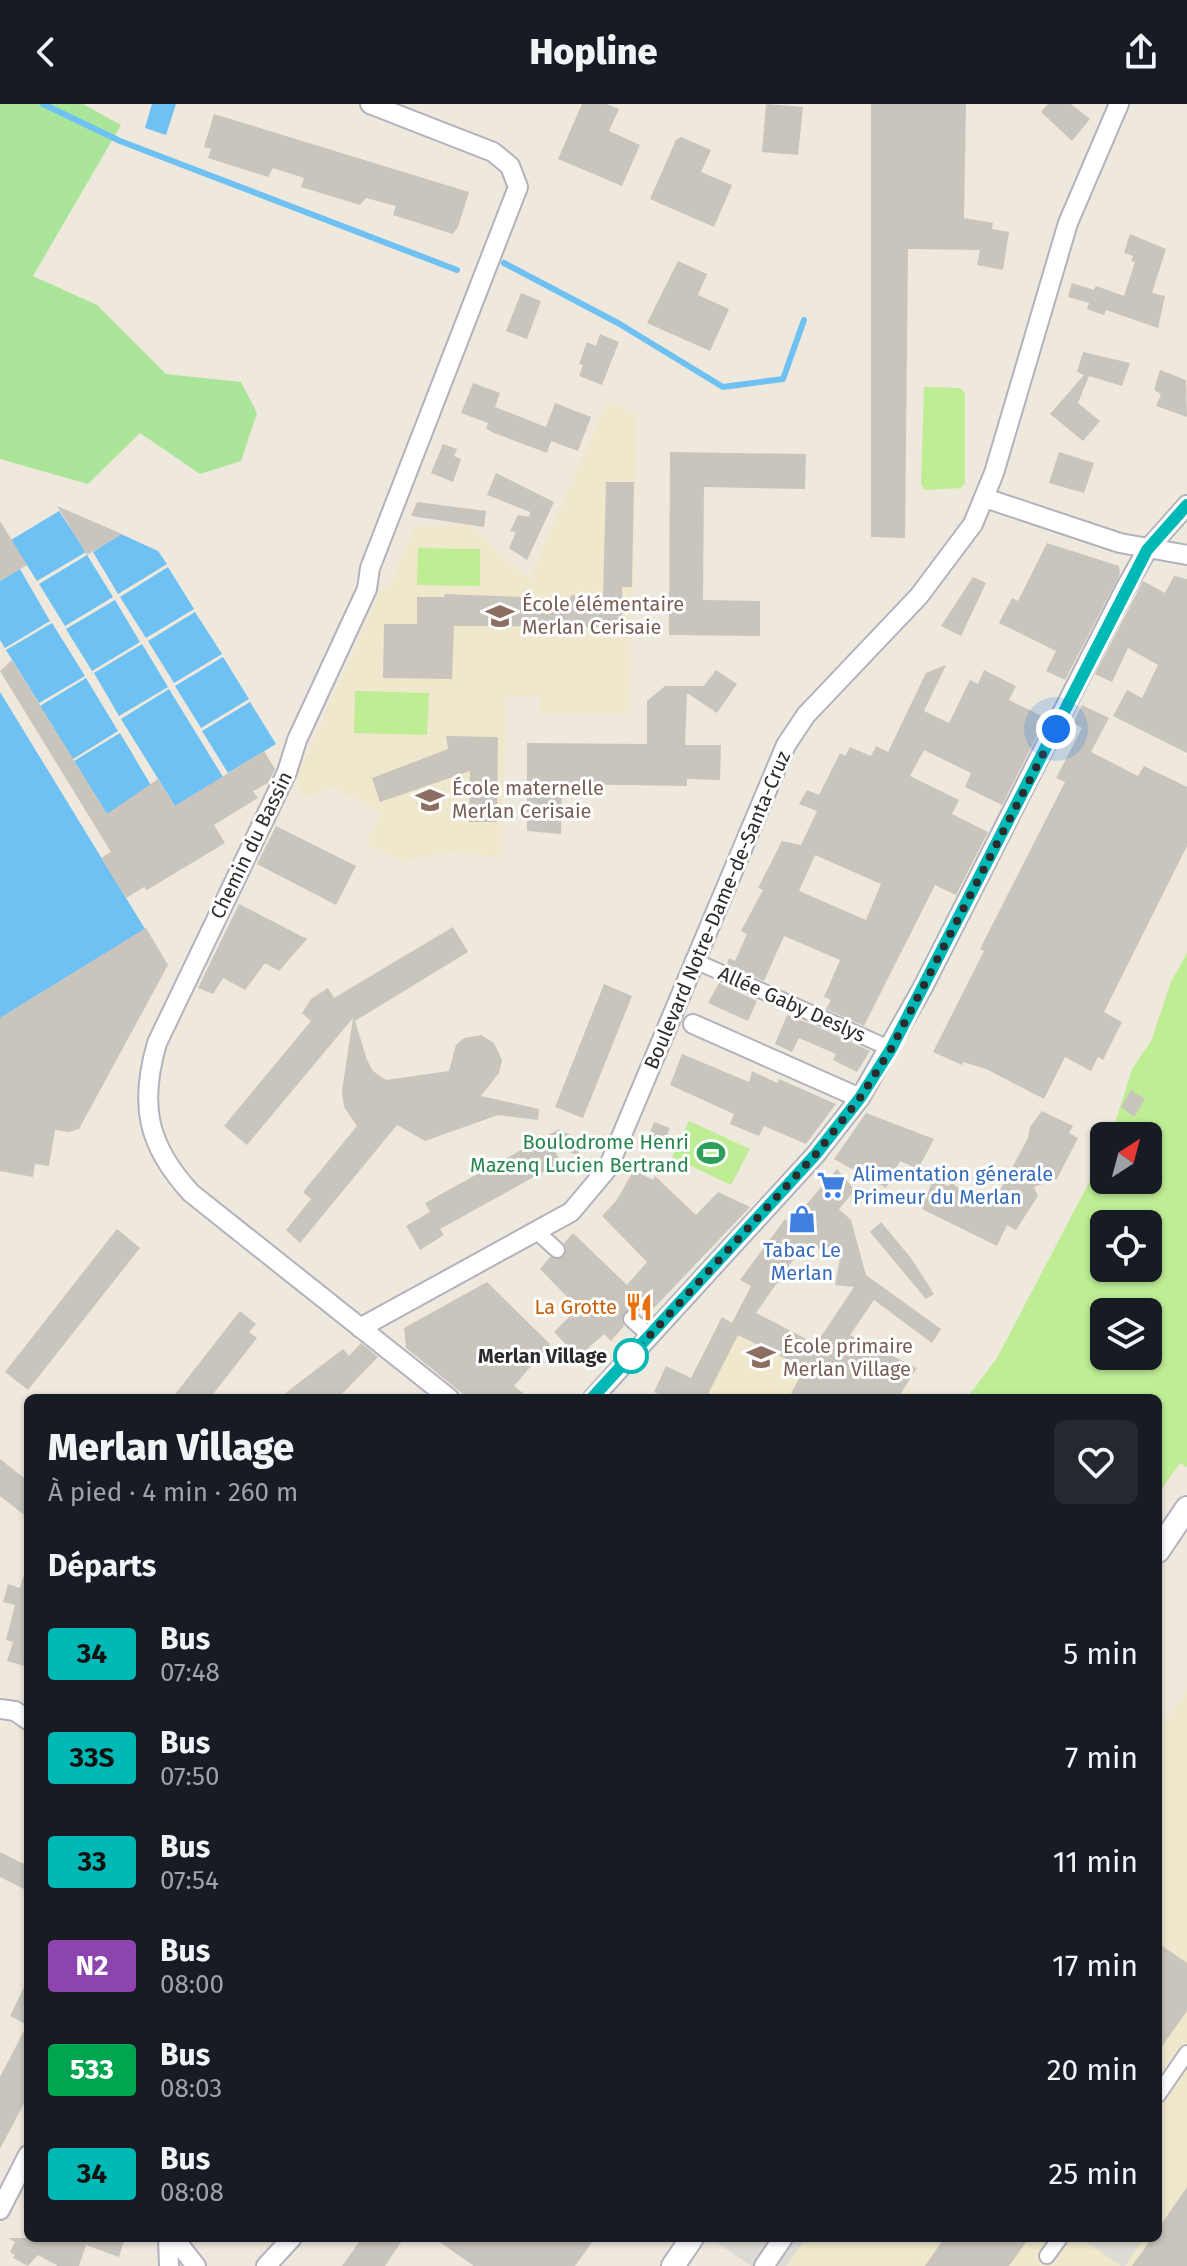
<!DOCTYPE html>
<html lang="fr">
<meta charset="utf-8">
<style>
body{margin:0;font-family:"Fira Sans",sans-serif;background:#242831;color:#f1f3f6;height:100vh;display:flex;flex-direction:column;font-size:30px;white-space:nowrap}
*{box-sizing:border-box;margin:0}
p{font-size:26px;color:#9ea1a6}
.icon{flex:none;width:44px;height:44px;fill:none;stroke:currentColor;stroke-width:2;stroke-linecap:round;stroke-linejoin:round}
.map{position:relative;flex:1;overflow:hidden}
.sheet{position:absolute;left:24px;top:1290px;width:1138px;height:848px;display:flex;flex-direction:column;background:#171b24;border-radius:12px;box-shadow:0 2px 6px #0004}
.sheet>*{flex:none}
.badge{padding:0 16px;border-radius:6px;font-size:28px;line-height:52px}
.needle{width:52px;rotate:36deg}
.fabs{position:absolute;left:1090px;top:1018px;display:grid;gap:16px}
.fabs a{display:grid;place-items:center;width:72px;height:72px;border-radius:12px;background:#171b24;box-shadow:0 2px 6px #0004;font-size:40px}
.you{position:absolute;width:40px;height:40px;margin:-20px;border:6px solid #fff;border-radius:50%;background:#1a73e8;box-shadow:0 0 0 12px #1a73e833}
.map>.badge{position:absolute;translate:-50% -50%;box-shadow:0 0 0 4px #fff}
h2{padding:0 24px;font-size:30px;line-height:72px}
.round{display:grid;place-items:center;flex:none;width:84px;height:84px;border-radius:12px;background:#242831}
.head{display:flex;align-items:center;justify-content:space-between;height:136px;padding:0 24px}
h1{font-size:38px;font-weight:800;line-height:60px}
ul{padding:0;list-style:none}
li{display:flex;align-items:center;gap:24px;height:104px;padding:0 24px}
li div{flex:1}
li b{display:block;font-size:30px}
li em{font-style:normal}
li .badge{min-width:88px;font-weight:700;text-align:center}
header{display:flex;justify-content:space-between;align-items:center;height:104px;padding:0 24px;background:#171b24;font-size:36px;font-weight:800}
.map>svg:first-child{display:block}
</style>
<header><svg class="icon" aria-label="back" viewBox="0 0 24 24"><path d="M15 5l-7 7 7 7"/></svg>Hopline<svg class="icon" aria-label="share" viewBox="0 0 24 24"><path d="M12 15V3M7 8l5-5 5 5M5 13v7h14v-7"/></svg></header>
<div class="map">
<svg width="1187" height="2162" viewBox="0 0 1187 2162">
<rect width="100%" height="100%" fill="#eee8dd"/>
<path fill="#efe8cd" d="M607,297l30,14 -7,299h-90v-18l-34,1 -3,161 -52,-6 -49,10 -36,-18 15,-31 -50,-26 -28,11 -6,-22 82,-183 12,-11 24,-55 53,-3 61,55z
M741,1201l183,93h-257l-13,-6 12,-26 25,12 31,-61 10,5z
M1187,1585v577h-401l20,-28h352v-507z"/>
<path fill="#abe599" d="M0,0h83l38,21 -88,151 64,29 69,69 75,8 16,31 -16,48 -41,13 -60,-41 -52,51 -88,-25z"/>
<path fill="#beed94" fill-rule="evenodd" d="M924,283l36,1 5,5v90l-4,5 -36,2 -4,-6z
M418,444l62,1v37l-63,-1z
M355,587l74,2 -2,42 -73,-2z
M1187,849v514l-7,-4 -22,31v-96h-191l30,-40 107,-204v26h44v-44h-37l21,-67 19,-28 20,-59zM1104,1120h44v44h-44zM1104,1208h44v44h-44z
M689,1017l61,28 -19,36 -59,-28z"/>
<path fill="#dedbd5" d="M711,2134h95l-20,28h-35z
M1081,2134h63l-19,28h-4z"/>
<path fill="#6ec1f2" d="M152,0h24l-10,31 -21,-7z
M59,407l27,41 -49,29 -26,-41z
M121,430l37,17 9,13 -49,30 -25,-42z
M87,451l26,42 -48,29 -26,-42z
M168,463l26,42 -48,29 -26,-41z
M20,465l30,52 -45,27 -5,-8v-59z
M115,496l25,42 -48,29 -26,-42z
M195,508l27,42 -48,29 -26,-42z
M52,519l33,53 -46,27 -33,-53z
M142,540l26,43 -49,29 -25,-43z
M223,553l26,42 -48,29 -26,-42z
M86,574l32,53 -45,28 -33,-53z
M169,585l54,88 -48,29 -54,-87z
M0,588l145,237 -145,89z
M250,598l26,42 -48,29 -26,-42z
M120,629l32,54 -45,27 -33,-53z"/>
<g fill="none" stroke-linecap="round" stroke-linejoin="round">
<path stroke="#6ec1f2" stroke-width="6" d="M43,0l77,37 337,129
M504,159l114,60 105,64 60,-8 21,-59"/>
</g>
<path fill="#c9c5bd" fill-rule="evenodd" d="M582,0h24l13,5 -10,22 31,14 -18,41 -64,-27z
M766,0l37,3 -5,48 -36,-3z
M871,0h95l-2,114 29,5 -1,6 17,3 -6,38 -26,-5 3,-15 -72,-1 -3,289 -34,-1z
M1048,0h23l19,15 -18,22 -31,-29z
M214,10l255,78 -11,35 -5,7 -60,-19 3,-9 -30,-8 -6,7 -59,-18 3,-9 -31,-10 -5,9 -60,-19 3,-9 -7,-2z
M681,33l30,13 -10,22 31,13 -18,42 -64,-28 26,-59z
M1130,130l36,15 -14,44 13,3 -7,32 -52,-18 -2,5 -17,-6 2,-6 -21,-6 4,-14 22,7 2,-4 28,10 11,-34 -4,-1 2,-5 -9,-3z
M678,157l29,13 -9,21 31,14 -19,42 -63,-28z
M521,189l20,8 -14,38 -21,-8z
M600,230l19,8 -17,43 -23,-9 4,-11 -4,-1 8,-22 9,4z
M1083,248l47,11 -8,23 -33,-10 -11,27 22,18 -17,20 -33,-27 34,-39 -7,-3z
M1160,266l26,10 1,37 -31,-11 5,-12 -7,-4z
M473,279l27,10 -5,14 51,20 9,-24 36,14 -13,34 -27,-10 -4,12 -53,-20 -8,-4 2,-6 -27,-10z
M443,340l14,5 -3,7 7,3 -8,23 -22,-9z
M670,348l136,2 -1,35 -101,-2 -1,113 57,1v35l-91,-1z
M1059,348l35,11 -10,30 -35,-10z
M496,369l58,29 -27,58 -18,-12 7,-16 -6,-1 8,-16 11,2 1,-5 -43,-17z
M606,378h28l-2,105h-10l1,40 -169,-1 -2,53 -69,-1 1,-54h33v-27h27l1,-3 125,5 1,-4 32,1z
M417,398l69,9 -2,16 -73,-11z
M57,402l65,28 -35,21z
M0,417l27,44 -27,16z
M1047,439l72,23 1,8 -55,106 -19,-9 10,-20 -57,-28 13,-25 6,3z
M1174,472l13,3v174l-74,-37 14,-26 15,8 16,-33 -30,-17 -16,34 -17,-8 48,-93 22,12z
M973,473l13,6 -25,53 -20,-10z
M12,556l95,154 51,-35 17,27 89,-55 11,18 -7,14 -15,8 5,7 -44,27 11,18 -78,47 -3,-3 -18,11 -25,-40 10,-6 -111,-181z
M946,561l-22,46 25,12 21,-43 8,4 6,-14 32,16 -7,14 37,18 -44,87 -37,-18 6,-14 -47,-23 -14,26 49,24 -7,14 36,18 -32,63 -21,-10 -71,141 -38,-17 5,-9 -7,-3 16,-37 -56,-24 -20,45 -37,-17 2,-6 6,3 12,-27 -6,-3 22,-41 -5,-2 24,-47 19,4 16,-34 -18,-7 8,-14 12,5 21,-42 5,3 5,-9 21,9 5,-10 12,6 38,-79zM815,751l66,29 -15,36 -67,-29z
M716,566l21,14 -20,29 -30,-20 -2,52h36l-1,35 -33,-1v7l-125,-2 -1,50 -34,-3v-88l120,1v-43l18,-15h39z
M1082,601l27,13 -18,34 47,24 6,-10 43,21v59l-83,166 18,10 -19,38 -5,-3 -7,14 -26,-14 -21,42 -58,-30 -23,-7 -1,3 -29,-13 51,-101 -4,-2 85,-167 -9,-4 26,-50 -9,-5z
M446,632l52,1 -1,85h-28l1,-51 -90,31 -8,-24 76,-29z
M276,722l80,40 -20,39 -79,-41z
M239,800l68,35 -28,32 -14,-8 -20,27 -22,-12 -10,16 -15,-6z
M453,823l15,25 -113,69 12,39 6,11 13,9 63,-9 7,-26 8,-7 17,-3 13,8 8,17 -3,13 -18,23 58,13 -1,11 -40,-5 -73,26 -28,-16 -97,118 -14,-13 25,-31 -8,-7 54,-66 -13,-19 -2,-16 11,-73 -106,127 -23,-19 87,-105 -9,-8 9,-14 17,-11 6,10z
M146,824l22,37 -89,164 -10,3 -14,-2 -6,36 -14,-2 -2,13 -33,-6v-153z
M719,879l38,18 -9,20 -40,-18z
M604,880l28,12 -49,122 -28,-11z
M787,911l29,11 54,25 -13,21 -24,-12 3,-6 -37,-16 -7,14 -17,-8z
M682,950l67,28 3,-11 25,12 2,-4 57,25 -30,40 -42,-18 -5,10 -29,-12 4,-10 -64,-29z
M1131,986l14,9 -11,18 -13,-10z
M1042,1007l31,15 -4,7 9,5 -21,41 -23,8 4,9 -22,34 -9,-5 -10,21 -75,-37 11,-30 15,7 4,-3 13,10 27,12 36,-67 2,-11z
M866,1009l68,26 -16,30 -18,-8 -14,27 -52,-29z
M654,1018l16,6 -9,21 -15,-6z
M559,1025l25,13 -6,13 -26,-9 9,16 -121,67 4,6 -24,15 -14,-24 24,-14 -5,-9z
M837,1065l18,21 -16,19 12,11 15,55 75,54 -9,14 -58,-43 -24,35 67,33 -19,30h-109l15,-30 -66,-33 -32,63h-39l-13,-6 12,-26 25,12 31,-61 10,6 19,-37 -11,-6 45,-61 5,4zM805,1139l35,15 -5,27 19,2 -38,57 -60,-31z
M634,1066l19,10 2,-4 41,39 22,-23 32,15 -97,102 -6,-5 -9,8 -11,-2 -6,8 3,8 -13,15 -7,-7 -26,23 -24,-25 24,-24 -38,-39 10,-12h14l3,-6 -3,-8 9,-10 54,52 20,-23 -45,-46 14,-15z
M881,1118l30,36 23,36 -8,5 -56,-67z
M117,1125l23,19 -112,142 -23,-18z
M487,1178l63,62 -36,42 15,12h-61l-62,-50 -2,-20z
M240,1207l16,13 -7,8 8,6 -47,60h-38z
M361,1239l17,14 -40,41h-59l64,-49 6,7z
M0,1355l28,22v37l-28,-22z
M23,1473h5v90l-21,-6 6,-19 -7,-2 9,-35 -12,-3 5,-18 12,4z
M0,1748l28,14 -4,23 -24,-12z
M1158,1839l29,20v48l-29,41z
M28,1875v117l-28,53v-72l27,-52 -17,-9z
M1187,2083v79h-55l20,-28h6v-9z
M8,2134h117l-6,19 -33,-12 -7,21h-21l-20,-11 -10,11 -15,-8 2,-3 -5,-3 5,-10z
M362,2134h42l-19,28h-43z
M434,2134h161l-20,28h-101z
M944,2134h85l-20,28h-84z"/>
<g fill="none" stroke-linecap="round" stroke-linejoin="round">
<path stroke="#c7c2ba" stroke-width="14" stroke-dasharray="14 7" stroke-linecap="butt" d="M557,1146l74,69"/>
<defs>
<path id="pedestrian" d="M693,856l198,89
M536,1127l21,19
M631,1215l19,17
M1158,1991l29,-42
M1047,2152l13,-18"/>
<path id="minor" d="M370,0l123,48 17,14 8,21 -148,381 -3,21 -70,151 -10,32 -130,271c-18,62 -10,102 34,150l258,205
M985,394l135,45 67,12
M693,920l167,74
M360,1224l211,-116 37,-44 178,-423 20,-30 113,-119 54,-72 21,-51 74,-250 51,-119
M593,1294l223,-244 44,-56 63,-111 202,-398 22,-39 40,-45
M0,1605l15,2 13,9
M0,2106l28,-55
M168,2134l1,28
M174,2134l22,28
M266,2162l26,-28
M764,2162l19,-28"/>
<path id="tertiary" d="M1158,1447l29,-43
M673,2162l19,-28"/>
</defs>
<use href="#pedestrian" stroke="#b2b2bf" stroke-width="18"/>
<use href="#minor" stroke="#b2b2bf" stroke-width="22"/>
<use href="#tertiary" stroke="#b2b2bf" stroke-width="26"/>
<use href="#pedestrian" stroke="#fff" stroke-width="14"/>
<use href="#minor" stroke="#fff" stroke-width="18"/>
<use href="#tertiary" stroke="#fff" stroke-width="22"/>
</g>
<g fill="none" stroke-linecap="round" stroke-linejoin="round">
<defs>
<path id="line" d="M592,1294l224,-244 44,-56 31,-49 256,-499 40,-45"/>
</defs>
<use href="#line" stroke="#fff" stroke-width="18"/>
<use href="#line" stroke="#00b8b6" stroke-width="12"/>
<path stroke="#2c2c2c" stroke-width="8" stroke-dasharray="0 14.4" d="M631,1252l185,-202 44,-56 31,-49 165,-320"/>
</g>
<defs>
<symbol id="school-bare" viewBox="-9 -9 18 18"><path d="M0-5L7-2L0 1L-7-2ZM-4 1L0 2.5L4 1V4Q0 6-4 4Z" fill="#8d6e63" stroke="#fff" stroke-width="2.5" paint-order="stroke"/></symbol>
<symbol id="stadium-bare" viewBox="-9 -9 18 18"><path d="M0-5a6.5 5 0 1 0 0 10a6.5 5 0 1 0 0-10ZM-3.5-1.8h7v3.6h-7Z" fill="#2e9e5b" stroke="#fff" stroke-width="2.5" paint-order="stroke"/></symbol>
<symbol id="supermarket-bare" viewBox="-9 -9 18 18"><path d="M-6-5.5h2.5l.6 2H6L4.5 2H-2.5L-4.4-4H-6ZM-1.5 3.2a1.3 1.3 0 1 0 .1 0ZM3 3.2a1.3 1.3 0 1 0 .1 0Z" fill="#3f7fe0" stroke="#fff" stroke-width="2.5" paint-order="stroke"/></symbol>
<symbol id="shop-bare" viewBox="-9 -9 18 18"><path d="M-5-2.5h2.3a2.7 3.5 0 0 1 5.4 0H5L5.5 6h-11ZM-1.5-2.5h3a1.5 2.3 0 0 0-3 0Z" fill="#3f7fe0" stroke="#fff" stroke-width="2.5" paint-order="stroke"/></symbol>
<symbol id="restaurant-bare" viewBox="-9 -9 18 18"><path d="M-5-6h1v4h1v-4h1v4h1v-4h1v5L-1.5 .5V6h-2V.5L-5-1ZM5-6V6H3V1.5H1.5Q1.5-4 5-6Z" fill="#e8710a" stroke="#fff" stroke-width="2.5" paint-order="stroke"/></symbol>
</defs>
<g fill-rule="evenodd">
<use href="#school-bare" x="480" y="492" width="40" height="40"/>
<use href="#school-bare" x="410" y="676" width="40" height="40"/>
<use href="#stadium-bare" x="691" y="1029" width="40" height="40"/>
<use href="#supermarket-bare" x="811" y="1061" width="40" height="40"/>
<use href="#shop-bare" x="782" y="1095" width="40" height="40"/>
<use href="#restaurant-bare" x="619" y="1183" width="40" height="40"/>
<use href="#school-bare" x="741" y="1233" width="40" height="40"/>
</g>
<circle fill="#fff" stroke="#00b8b6" stroke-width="4" cx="631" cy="1252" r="16"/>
<g text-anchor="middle" stroke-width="6" stroke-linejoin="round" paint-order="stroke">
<g font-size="20" fill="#785e54" stroke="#fff" text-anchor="start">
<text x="522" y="507">École élémentaire<tspan x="522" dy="23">Merlan Cerisaie</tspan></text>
<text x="452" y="691">École maternelle<tspan x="452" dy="23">Merlan Cerisaie</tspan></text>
<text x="783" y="1249">École primaire<tspan x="783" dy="23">Merlan Village</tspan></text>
</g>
<g font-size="20" fill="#2c2c2c" stroke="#fff">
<text transform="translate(251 741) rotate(-64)" y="7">Chemin du Bassin</text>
<text transform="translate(717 806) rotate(-67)" y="7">Boulevard Notre-Dame-de-Santa-Cruz</text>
<text transform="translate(792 900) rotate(24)" y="7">Allée Gaby Deslys</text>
</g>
<g font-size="20" fill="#27864d" stroke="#fff" text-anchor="end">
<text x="689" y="1045">Boulodrome Henri<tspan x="689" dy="23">Mazenq Lucien Bertrand</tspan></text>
</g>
<g font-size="20" fill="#366cbe" stroke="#fff" text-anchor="start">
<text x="853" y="1077">Alimentation génerale<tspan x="853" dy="23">Primeur du Merlan</tspan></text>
<text x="802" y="1153" text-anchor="middle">Tabac Le<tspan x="802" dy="23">Merlan</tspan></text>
</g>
<g font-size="20" fill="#c56008" stroke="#fff" text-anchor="end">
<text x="617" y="1210">La Grotte</text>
</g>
<g font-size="20" font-weight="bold" fill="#2c2c2c" stroke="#fff" text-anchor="end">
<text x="607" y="1259">Merlan Village</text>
</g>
</g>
</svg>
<div class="fabs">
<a><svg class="needle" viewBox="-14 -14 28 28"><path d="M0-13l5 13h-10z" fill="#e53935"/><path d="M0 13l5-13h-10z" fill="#9ea1a6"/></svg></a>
<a><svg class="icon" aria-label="locate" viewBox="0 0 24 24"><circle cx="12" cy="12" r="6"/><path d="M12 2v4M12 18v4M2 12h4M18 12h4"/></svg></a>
<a><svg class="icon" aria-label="layers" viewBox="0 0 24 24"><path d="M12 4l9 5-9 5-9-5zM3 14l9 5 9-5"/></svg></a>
</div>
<div class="you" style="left:1056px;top:625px"></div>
<section class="sheet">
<div class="head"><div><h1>Merlan Village</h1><p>À pied · 4 min · 260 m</p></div><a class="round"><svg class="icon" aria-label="heart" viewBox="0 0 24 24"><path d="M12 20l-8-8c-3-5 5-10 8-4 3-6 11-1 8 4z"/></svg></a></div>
<h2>Départs</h2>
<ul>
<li><span class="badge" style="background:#00b8b6;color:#111">34</span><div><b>Bus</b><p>07:48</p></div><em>5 min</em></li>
<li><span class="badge" style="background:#00b8b6;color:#111">33S</span><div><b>Bus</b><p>07:50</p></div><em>7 min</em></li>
<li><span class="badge" style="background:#00b8b6;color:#111">33</span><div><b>Bus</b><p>07:54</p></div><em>11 min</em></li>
<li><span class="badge" style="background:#8e44ad;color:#fff">N2</span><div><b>Bus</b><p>08:00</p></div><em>17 min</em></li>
<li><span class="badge" style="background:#00a550;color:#fff">533</span><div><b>Bus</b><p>08:03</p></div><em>20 min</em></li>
<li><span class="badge" style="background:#00b8b6;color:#111">34</span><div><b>Bus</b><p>08:08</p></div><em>25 min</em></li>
</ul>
</section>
</div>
